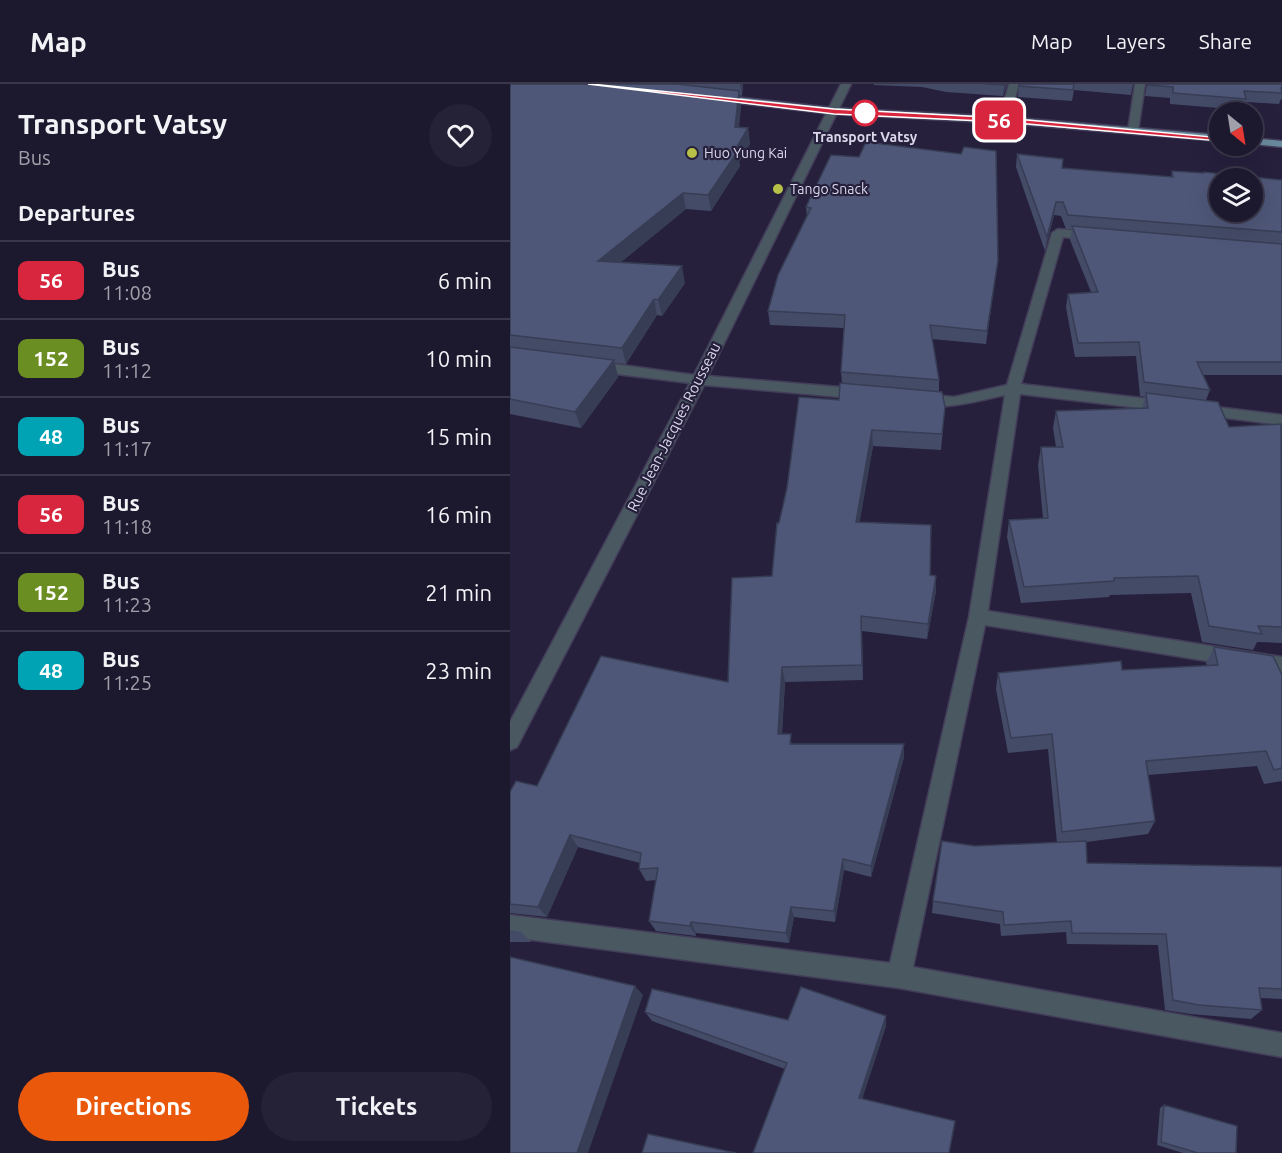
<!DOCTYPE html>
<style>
body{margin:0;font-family:Ubuntu,sans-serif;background:#252136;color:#f1f3f6;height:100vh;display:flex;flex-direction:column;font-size:22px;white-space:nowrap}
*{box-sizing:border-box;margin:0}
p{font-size:20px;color:#a0a0aa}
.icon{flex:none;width:33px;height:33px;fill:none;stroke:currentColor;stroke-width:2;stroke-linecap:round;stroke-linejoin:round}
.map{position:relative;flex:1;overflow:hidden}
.details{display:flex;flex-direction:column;background:#1c182e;width:510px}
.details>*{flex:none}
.badge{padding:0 12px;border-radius:9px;font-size:21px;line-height:39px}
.needle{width:39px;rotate:150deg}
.buttons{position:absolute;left:699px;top:18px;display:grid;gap:12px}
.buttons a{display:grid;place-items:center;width:54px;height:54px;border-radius:50%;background:#1c182e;box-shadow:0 6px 24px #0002,0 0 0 2px #3a374a;font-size:30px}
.map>.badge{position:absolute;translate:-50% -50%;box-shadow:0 0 0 3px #fff}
h2{padding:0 18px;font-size:22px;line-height:54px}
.round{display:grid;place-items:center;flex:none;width:63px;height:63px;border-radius:32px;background:#252136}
.head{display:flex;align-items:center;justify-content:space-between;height:102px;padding:0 18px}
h1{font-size:28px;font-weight:700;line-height:45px}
.primary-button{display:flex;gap:12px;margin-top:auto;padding:12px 18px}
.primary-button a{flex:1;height:69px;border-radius:36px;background:#ea580c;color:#fff;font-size:24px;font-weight:700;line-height:69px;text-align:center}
.primary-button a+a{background:#252136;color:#f1f3f6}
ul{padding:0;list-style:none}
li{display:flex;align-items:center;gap:18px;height:78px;padding:0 18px;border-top:2px solid #3a374a}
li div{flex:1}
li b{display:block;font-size:22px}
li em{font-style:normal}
li .badge{min-width:66px;font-weight:700;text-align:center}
header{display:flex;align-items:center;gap:36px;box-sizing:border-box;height:84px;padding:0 30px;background:#1c182e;border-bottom:2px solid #3a374a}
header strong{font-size:28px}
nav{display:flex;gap:33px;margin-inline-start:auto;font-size:21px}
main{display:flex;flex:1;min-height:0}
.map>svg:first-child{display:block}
</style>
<header>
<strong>Map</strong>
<nav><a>Map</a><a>Layers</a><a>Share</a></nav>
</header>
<main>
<section class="details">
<div class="head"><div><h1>Transport Vatsy</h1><p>Bus</p></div><a class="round"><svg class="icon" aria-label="heart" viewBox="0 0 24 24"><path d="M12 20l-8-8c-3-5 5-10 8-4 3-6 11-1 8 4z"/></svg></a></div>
<h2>Departures</h2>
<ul>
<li><span class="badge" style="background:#d7263d;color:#fff">56</span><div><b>Bus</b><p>11:08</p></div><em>6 min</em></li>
<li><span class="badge" style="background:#6b8e23;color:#fff">152</span><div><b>Bus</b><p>11:12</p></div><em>10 min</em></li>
<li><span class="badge" style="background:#00a3b4;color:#fff">48</span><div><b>Bus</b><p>11:17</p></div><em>15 min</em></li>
<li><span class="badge" style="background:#d7263d;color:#fff">56</span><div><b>Bus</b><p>11:18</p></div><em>16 min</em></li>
<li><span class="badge" style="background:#6b8e23;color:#fff">152</span><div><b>Bus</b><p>11:23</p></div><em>21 min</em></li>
<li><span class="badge" style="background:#00a3b4;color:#fff">48</span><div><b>Bus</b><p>11:25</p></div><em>23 min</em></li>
</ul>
<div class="primary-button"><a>Directions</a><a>Tickets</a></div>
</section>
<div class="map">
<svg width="772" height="1069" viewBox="0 0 772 1069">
<rect width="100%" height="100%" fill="#26203d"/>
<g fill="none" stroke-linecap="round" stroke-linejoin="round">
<defs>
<path id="minor" d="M331,0h10l-143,292 155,13 7,5 -7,5 -159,-14 -187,362 -7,3v-28l180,-339 -98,-12 -7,-5 7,-5 102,14z
M499,0h10l-10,36 -5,3 -5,-3z
M625,0h10l-7,47 -5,3 -5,-3z
M548,145l35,3 6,4 -6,4 -30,-3 -42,147 145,17 7,5 -7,5 -146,-17 -32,217 294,46v16l-297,-48 -72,342 369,66v24l-383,-69 -389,-51v-22l380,48 79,-346 36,-222c-19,4 -79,21 -92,4l7,-5 34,3 53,-12 45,-152z
M689,321l83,10v10l-88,-11 -2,-4z"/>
<path id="major" d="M206,11l117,13 171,9 216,18v6l-216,-18 -171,-9 -121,-14v-4z
M742,54l30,3v6l-30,-3z"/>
</defs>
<use href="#minor" stroke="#433d59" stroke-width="3"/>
<use href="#major" stroke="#433d59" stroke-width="3"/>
<use href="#minor" fill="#495861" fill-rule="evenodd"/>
<use href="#major" fill="#6a8b9d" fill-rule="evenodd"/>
</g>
<path fill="#444b67" d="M0,0h233l-1,12 -3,-1 2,11 -2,21 9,1 2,16 -11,18 1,4 -29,45 -25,-2 -65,53 64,21 -23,33 -5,-1 -31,49 -12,-1 4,14 -37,51 -71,-14z
M364,0h133l-4,12 -57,-4 -24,-5 -48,-2z
M509,0h114l-2,11 -57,-5 -2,11 -54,-4z
M637,0h135v15h-1l-2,5 -34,-2 -2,8 -73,-6v-6l-25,-2z
M507,70l45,14 109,9 1,-6 110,9v195h-79l7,15 -4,10 23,27 53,-2v218l-25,-1 -4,8 -51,-8 -11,-49 -81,2 -1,2 -88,6 -14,-66 2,-17 34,-2 -5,-53 3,-18h15l-3,-19 3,-17 86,-3 3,-11 -5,-1 -4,-40 -61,1 -9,-50 2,-13 23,-2 -21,-52 2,-11h-6l-5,-13 -7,-1 -9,36 -29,-84z
M321,71l165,118 -10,71 -54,-5 7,41v12l6,15 -4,43 -68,-4 -14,77 71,52 6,1v15l-9,48 -65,-8 1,49 -78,2 -3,52 11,10 111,13 -33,120 -27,-7 -9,52 -41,-5 -5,26 -93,-10v3l-40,-5 -7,-10 7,-41 -10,1 -7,-12 1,-6 -62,-16 -31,70 -37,-4v-121l27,-6 191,-104 44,-106 7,-53 60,-123 3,-17 -1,-11 3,-44 -74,-3 -2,-14 39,-95 -1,-9z
M704,563l68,28v106l-18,3 -7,-18 -109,9 7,46 -7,13 -62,8 1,21 195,4v132l-22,-1 2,12 -11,9 -61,-5 -25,-4 -7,-65 -91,-1 -1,-12 -65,4 -1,-12 -68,-11 1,-12 42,-55 82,-3 -9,-94 -40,4 -12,-64 2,-16 124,-3 85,-4 -1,-3z
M0,846l11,2 10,10h-21z
M135,928l143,8 98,6 -24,73 -77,-30 -133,-48z
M654,1021l72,48h-53l-26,-8 3,-37z"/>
<path fill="#373d54" d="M230,0h3l-1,12z
M495,0h2l-4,12 1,-11z
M229,7l2,15 -4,37 -2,-16z
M238,44l2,16 -11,18 1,4 -29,45 -3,-16z
M173,109l3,16 -83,68 -5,-16z
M546,118l-2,13 -9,36 2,-14z
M488,176l-2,13 -10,71 1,-13z
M172,182l3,17 -23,33 -4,-16z
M144,215l3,16 -31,49 -4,-16z
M104,276l4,17 -37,51 -6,-16z
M362,346l1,16 -16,92 -1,-16z
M426,492v15l-9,48 1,-15z
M272,583l3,15 -4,66 -3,-14z
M394,660v13l-33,120v-11z
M60,751l8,12 -31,70 -9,-10z
M333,775l1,11 -9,52 -1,-11z
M281,823l3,10 -5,26 -3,-10z
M181,838l5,11v3l-6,-10z
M125,902l8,9 -55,158h-11z
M376,932v10l-26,79 -1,-7z"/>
<path fill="#4f5778" stroke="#373d54" stroke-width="1.5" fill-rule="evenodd" d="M0,0h167l62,7 -4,36 13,1 -13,22 3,1 -30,44 -25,-2 -85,68 84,5 -24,34 -4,-1 -32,49 -112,-13z
M475,0h20l-1,1z
M509,0h55l-1,6 -54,-4z
M638,0h134v4h-1l1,5 -38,-2 2,8 -73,-6v-6l-25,-2z
M356,58l95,12 3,-7 32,4 2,109 -11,71 -57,-6 9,55 -98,-8 4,-57 -77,-4 10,-36 33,-67 -5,-1 25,-52 28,2z
M507,70l46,5 -1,9 111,9 -1,-6 32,2v-1l78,8v52l-214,-17 -5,-13h-7l-9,35zM710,94h32v34h-32z
M562,142l210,18v118h-85l13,28 -66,-8 -5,-40 -61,1 -10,-49 30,-2z
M0,263l104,13 -39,52 -65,-13z
M330,299l102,9 3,15 -3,27 -70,-4 -16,92 75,3 -1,50 6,1 -8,48 -67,-8 1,49 -80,2 -4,67h13l-1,10h114l-33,122 -28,-7 -9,52 -43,-4 -5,26 -95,-11 -1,4 -41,-5 9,-53 -19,1 2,-16 -71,-18 -32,72 -28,-3v-112l6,-11 21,5 64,-130 127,26 4,-104 40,-2 5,-53h2l8,-35 12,-91 40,3z
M636,309l72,9 11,25 52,-3 1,203 -24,-1 4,8 -53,-8 -11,-50 -84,2v3l-90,6 -15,-67 39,-2 -7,-71h22l-7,-36 92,-3z
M704,563l59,9 9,19v93l-8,2 -8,-19 -120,10 9,60 -93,11 -10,-98 -41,4 -13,-65 123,-12 1,9 96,-5z
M432,757l33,5 111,-5 1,22 195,4v122l-23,-1 3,22 -63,-5 -26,-5 -7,-66 -94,-1 -1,-12 -67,4 -1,-13 -70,-11z
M0,873l125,29 -58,167h-67z
M291,903l85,29 -27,82 96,23 -6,32h-196l34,-90 -142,-51 7,-23 136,31z
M654,1021l73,21 -1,27h-38l-37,-11z
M138,1050l88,19h-94z"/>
<path fill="#d7263d" stroke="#fff" stroke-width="1.5" d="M78,0h3l243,25 170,9 219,20 -3,3 -216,-19 -170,-8z"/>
<circle fill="#fff" stroke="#d7263d" stroke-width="3" cx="355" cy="29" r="12"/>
<g fill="#b8c147" stroke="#26203d" stroke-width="2">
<circle cx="182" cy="69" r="6"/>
<circle cx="268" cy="105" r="6"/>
</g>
<g text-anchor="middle" stroke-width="4.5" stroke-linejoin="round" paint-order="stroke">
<g font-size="14" font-weight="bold" fill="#dbd8ec" stroke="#26203d">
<text x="355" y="58">Transport Vatsy</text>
</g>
<g font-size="14" fill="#dbd8ec" stroke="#26203d" text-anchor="start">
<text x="194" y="74">Huo Yung Kai</text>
<text x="280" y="110">Tango Snack</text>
</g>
<g font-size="15" fill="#dbd8ec" stroke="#26203d">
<text transform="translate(164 343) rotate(-63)" y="5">Rue Jean-Jacques Rousseau</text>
</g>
</g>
</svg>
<div class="buttons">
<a><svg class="needle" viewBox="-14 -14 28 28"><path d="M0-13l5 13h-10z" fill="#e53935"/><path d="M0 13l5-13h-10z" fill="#a0a0aa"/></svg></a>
<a><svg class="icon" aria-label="layers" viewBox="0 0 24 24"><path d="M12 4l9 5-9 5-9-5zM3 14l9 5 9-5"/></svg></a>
</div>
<b class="badge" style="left:489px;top:36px;background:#d7263d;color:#fff">56</b>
</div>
</main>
